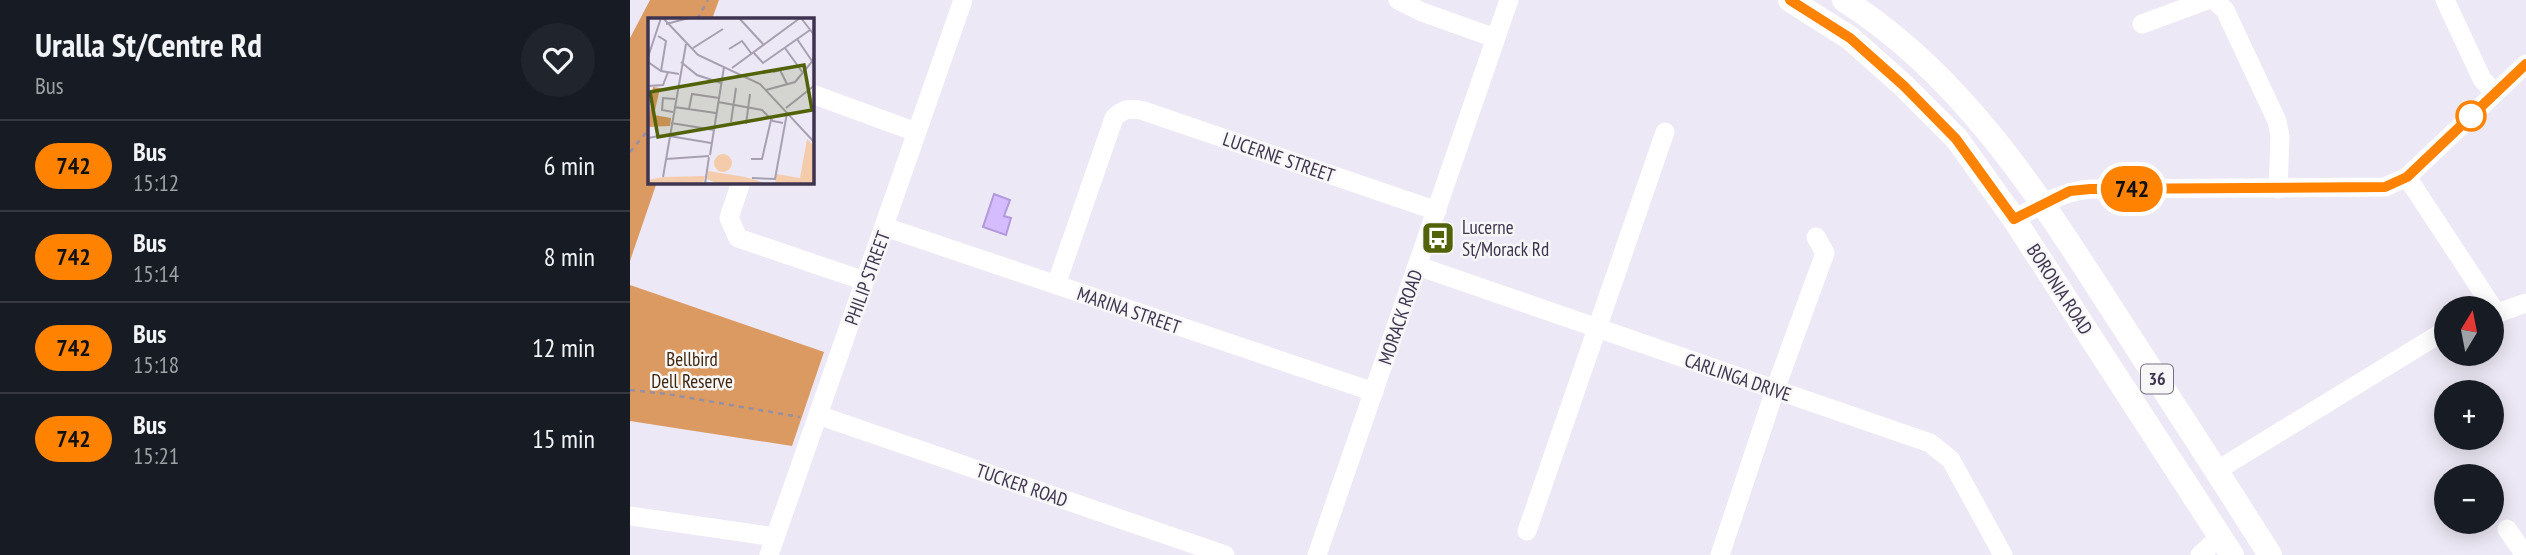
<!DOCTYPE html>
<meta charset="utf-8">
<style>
body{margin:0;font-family:"PT Sans Narrow",sans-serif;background:#20242c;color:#f1f3f6;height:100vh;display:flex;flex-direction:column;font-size:26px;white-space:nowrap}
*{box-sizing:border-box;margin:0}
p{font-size:23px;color:#9ea1a6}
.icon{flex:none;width:38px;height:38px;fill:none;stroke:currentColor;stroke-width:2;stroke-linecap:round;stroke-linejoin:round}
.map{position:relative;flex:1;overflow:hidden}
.sheet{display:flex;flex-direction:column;background:#171b24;width:630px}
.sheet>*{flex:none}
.badge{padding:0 14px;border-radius:23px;font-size:24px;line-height:46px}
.needle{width:46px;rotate:10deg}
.buttons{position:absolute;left:1804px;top:296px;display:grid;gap:14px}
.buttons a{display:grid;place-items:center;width:70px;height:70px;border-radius:50%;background:#171b24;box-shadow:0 4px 18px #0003;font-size:35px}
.map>.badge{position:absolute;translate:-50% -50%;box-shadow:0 0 0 4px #fff}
.round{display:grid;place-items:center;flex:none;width:74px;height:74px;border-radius:37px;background:#20242c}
.headline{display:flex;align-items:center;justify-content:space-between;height:119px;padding:0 35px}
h1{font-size:33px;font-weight:600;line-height:52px}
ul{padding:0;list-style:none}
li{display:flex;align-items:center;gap:21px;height:91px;padding:0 35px;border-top:2px solid #363941}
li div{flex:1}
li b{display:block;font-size:26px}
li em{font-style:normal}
li .badge{min-width:77px;font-weight:700;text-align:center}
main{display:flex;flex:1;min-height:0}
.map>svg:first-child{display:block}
</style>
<main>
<section class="sheet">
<div class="headline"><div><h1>Uralla St/Centre Rd</h1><p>Bus</p></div><a class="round"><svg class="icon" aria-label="heart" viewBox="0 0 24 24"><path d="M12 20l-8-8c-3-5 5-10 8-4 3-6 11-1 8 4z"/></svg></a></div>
<ul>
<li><span class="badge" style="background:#ff8200;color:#111">742</span><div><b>Bus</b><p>15:12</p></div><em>6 min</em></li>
<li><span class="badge" style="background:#ff8200;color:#111">742</span><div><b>Bus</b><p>15:14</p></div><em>8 min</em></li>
<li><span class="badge" style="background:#ff8200;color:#111">742</span><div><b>Bus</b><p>15:18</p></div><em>12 min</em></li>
<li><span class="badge" style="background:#ff8200;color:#111">742</span><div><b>Bus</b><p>15:21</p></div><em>15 min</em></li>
</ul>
</section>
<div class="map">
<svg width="1896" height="555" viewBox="0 0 1896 555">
<rect width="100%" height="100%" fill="#ece8f5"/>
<path fill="#db9a62" d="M20,0h69l-7,19h-63v163h8l-27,79v-223z
M0,285l194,67 -32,94 -162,-25z"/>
<path fill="#d4bcff" stroke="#b199da" stroke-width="2" d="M364,194l16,6 -6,16 7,2 -5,17 -23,-8z"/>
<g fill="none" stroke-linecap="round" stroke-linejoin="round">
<path stroke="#978fa3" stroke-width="2.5" stroke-dasharray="5 5" stroke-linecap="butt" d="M67,19l11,-19
M0,152l19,-23
M0,390l37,4 133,23"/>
<path stroke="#fff" stroke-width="19" d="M768,0l24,12 73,26
M1584,0l11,10 52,111 3,15 -2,53
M1815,0l37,79 13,14
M1512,24l65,-24
M182,94l104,38
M1777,177l90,137
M111,182l-12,36 9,20 127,43
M1384,219c25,-13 47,-27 76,-30l295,-2 22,-10 119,-113
M255,227l489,165
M788,266l512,177 21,17 52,95
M426,285l58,-167c9,-9 15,-10 27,-8l296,101
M1862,315l34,-12
M188,415l407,140
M1586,471l230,-141
M0,516l145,21
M1877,529l18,26
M897,531l138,-399
M139,555l194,-555
M687,555l192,-555
M1090,555l55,-165 50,-137 -9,-16
M1570,555l21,-19"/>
<path stroke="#fff" stroke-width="24" d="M1160,0l60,38 54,48 53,53 57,80 218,336
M1214,0c123,78 200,204 277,323 50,78 100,154 149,232"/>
</g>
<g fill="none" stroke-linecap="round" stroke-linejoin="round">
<defs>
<path id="line" d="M1160,0l60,38 54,48 52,53 58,80 56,-28 20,-2 295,-2 22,-10 119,-113"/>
</defs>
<use href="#line" stroke="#fff" stroke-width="16"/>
<use href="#line" stroke="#ff8200" stroke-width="10"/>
</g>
<defs>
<symbol id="bus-square" viewBox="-11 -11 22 22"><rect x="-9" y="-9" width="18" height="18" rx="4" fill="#516208" stroke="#f7f7f7"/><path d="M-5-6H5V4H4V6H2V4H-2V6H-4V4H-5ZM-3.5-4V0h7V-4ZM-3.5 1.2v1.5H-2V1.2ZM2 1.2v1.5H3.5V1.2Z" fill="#fff"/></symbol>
</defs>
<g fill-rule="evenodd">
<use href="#bus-square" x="789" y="219" width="38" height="38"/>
</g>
<circle fill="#fff" stroke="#ff8200" stroke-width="3.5" cx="1841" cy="116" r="14"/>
<g text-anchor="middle" stroke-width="5" stroke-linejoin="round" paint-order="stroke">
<rect fill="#f7f7f7" stroke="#766e81" stroke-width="2" x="1511" y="364.5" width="32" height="29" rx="5"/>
<g font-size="18" font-weight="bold" fill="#3f344f">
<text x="1527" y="385">36</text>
</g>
<g font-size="19" fill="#3f344f" stroke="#f7f7f7">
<text transform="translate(649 157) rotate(19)" y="7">LUCERNE STREET</text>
<text transform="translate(237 278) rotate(-70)" y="7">PHILIP STREET</text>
<text transform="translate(1430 289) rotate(57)" y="7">BORONIA ROAD</text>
<text transform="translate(499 310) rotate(19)" y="7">MARINA STREET</text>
<text transform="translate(770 317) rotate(-71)" y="7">MORACK ROAD</text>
<text transform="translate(1108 377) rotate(19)" y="7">CARLINGA DRIVE</text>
<text transform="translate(392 485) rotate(19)" y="7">TUCKER ROAD</text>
</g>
<g font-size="19" fill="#3f344f" stroke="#f7f7f7" text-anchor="start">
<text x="832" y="234">Lucerne<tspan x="832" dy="22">St/Morack Rd</tspan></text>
</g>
<g font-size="19" fill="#3f250c" stroke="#f7f7f7">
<text x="62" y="366">Bellbird<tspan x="62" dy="22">Dell Reserve</tspan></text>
</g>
</g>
<g transform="translate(18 18)">
<rect width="166" height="166" fill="#ece8f5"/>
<path d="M159,121l7,7v38h-39l1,-10 24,4zM66 145a9 9 0 1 1 18 0a9 9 0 1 1-18 0ZM60,153l37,6 24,7h-50l-12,-5zM57,158l-2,8h-55v-4l16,-3z" fill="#f5ccab"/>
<path d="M5,69l7,1 -6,27 17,3 -1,8 -22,1z" fill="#db9a62"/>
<path fill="none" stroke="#a7a0b3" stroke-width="2" d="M15,0l35,37 62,29 55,59M91,0l24,26M153,0l14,18M18,6l23,-6M10,18l8,5 -5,30M149,21l15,22M45,30l30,-19M137,30l18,25M81,31l13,-8 9,12M105,34l10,11 47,-33M0,39l13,-39M0,44l13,9 18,3M33,44l16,13 24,8M84,50l68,-50M125,54l7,-2 7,14M0,68l15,-1 5,-13M118,72l29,-8 20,-24M70,84l44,8 11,11 10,2M26,89l42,6M138,90l29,-23M41,91l3,-15 27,4M25,94l-11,-2 1,-12 12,1M83,104l5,-34M23,105l43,7M98,106l4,-30M21,118l42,7M0,120l22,-4M62,137l14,-88M18,141l43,-3M103,141h11l9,-39M15,159l23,-133M104,160l23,1 12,-66M57,166l4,-27"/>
<path fill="#516208" fill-opacity="0.15" stroke="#516208" stroke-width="3.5" d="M156,47l8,45 -154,27 -8,-45z"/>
<rect width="166" height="166" fill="none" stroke="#3f344f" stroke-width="3.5"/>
</g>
</svg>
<div class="buttons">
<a><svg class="needle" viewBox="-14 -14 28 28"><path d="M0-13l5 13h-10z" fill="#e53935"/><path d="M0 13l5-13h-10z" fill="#9ea1a6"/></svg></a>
<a>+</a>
<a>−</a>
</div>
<b class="badge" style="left:1502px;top:189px;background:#ff8200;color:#111">742</b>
</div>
</main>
